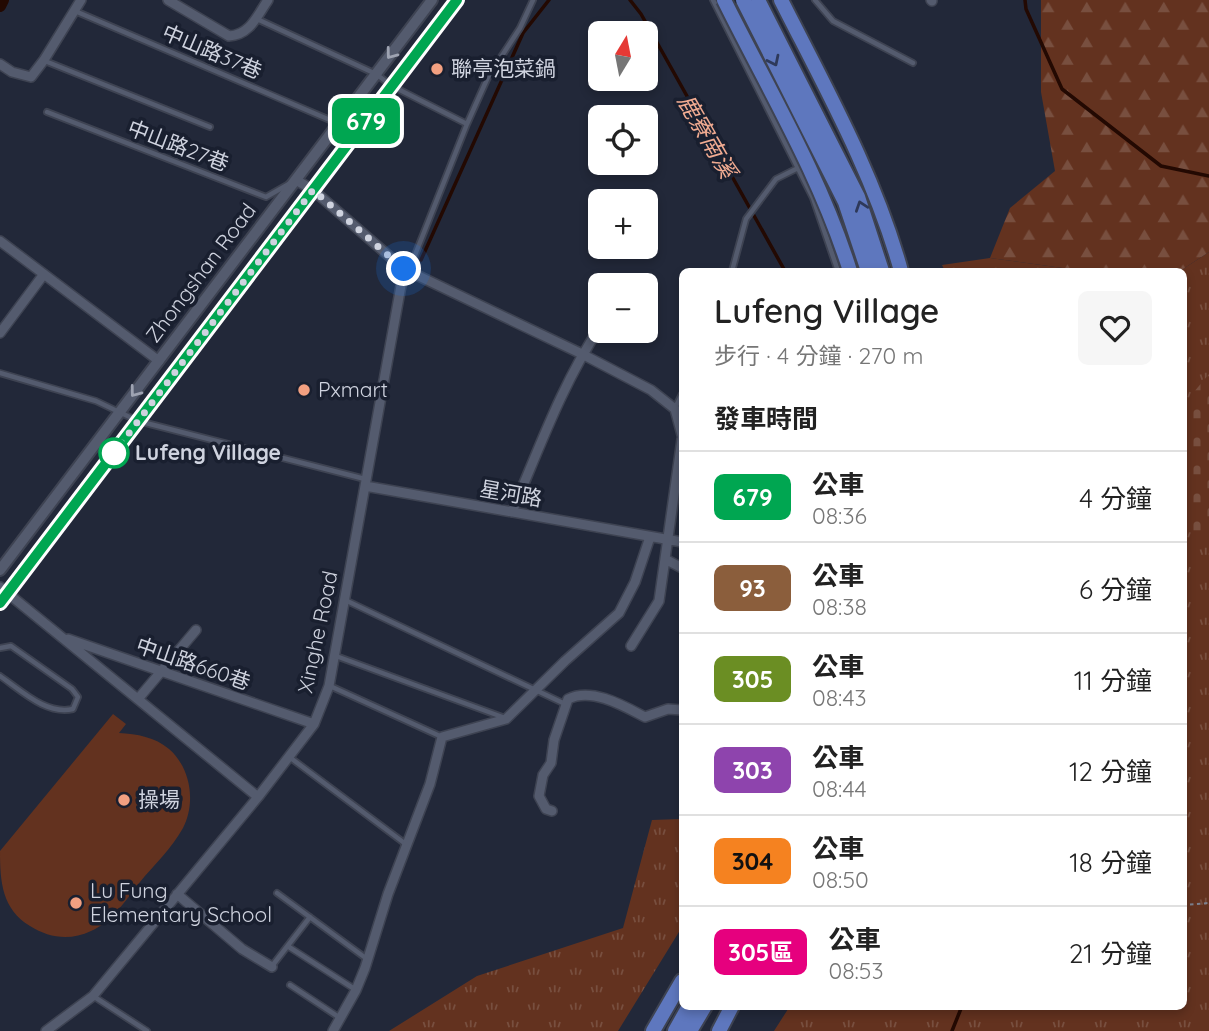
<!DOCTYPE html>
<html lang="zh-TW">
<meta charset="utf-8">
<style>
body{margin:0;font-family:Quicksand,"Noto Sans TC",sans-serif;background:#f6f6f6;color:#222;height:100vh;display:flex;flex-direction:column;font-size:26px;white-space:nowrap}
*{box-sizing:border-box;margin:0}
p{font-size:23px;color:#767676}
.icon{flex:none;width:38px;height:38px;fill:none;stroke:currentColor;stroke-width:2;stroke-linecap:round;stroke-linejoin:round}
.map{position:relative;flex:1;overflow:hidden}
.panel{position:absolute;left:679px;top:268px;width:508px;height:742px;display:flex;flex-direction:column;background:#fff;border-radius:10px;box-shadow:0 4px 10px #0003}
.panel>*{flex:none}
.badge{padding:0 14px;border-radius:10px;font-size:24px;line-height:46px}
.needle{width:46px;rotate:10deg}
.tools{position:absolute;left:588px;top:21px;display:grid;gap:14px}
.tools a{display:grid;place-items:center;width:70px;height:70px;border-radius:10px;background:#fff;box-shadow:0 4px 10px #0003;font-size:35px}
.you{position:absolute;width:35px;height:35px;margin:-18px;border:5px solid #fff;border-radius:50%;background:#1a73e8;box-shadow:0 0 0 10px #1a73e833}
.map>.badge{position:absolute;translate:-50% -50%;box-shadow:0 0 0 4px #fff}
h2{padding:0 35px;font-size:26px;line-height:63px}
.round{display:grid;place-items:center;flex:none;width:74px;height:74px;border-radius:10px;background:#f6f6f6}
.summary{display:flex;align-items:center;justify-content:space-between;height:119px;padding:0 35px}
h1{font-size:33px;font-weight:600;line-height:52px}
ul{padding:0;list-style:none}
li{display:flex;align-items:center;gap:21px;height:91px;padding:0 35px;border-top:2px solid #e0e0e0}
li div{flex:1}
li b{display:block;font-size:26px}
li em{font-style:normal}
li .badge{min-width:77px;font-weight:700;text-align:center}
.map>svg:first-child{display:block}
</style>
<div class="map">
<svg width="1209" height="1031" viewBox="0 0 1209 1031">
<defs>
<pattern id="grass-tufts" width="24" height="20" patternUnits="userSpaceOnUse" patternTransform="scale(1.75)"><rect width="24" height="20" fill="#63321f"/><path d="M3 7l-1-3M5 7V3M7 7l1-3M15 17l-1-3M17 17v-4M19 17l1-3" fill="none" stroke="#784f3f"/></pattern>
<pattern id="forest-firs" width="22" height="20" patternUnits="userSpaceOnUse" patternTransform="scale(1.75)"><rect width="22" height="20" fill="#63321f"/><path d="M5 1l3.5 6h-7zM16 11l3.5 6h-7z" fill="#784f3f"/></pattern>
<pattern id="cemetery-stones" width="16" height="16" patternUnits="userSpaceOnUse" patternTransform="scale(1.75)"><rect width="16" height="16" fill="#63321f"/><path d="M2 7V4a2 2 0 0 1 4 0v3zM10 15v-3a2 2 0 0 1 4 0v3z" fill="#784f3f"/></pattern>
</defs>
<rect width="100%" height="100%" fill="#222839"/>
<path fill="url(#grass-tufts)" d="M1209,252v779h-435l16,-25h393v-735h-3z
M990,258l94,13h-139l-3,-6z
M682,819v108l-64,104h-229l88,-55 146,-48 29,-108z"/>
<path fill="url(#forest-firs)" d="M1041,0h168v252l-29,19h-96l-94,-13 20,-50 45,-37 -14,-79z"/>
<path fill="url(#cemetery-stones)" d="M1209,374v162l-26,-5v-126z"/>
<path fill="#63321f" d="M113,714l13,10 -7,9c18,1 36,4 50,16 22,19 27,54 14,79 -11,20 -29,37 -43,54 -14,18 -28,40 -49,49 -21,10 -42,7 -61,-5 -28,-17 -30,-44 -30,-75z"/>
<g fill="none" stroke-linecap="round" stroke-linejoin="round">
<path stroke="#230902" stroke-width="3.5" d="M630,0l11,14 144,257
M1025,0l1,9 36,80 99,77 48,10
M421,260l102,-227 26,-33
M952,1031l10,-25"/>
<path stroke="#230902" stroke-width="12" d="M0,6l3,-6"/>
<defs>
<path id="service" d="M713,0l100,198 25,73
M815,0l18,21 80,42
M75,11l262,112
M257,19l119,55 16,12 75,38 -54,136 -9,8
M45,61l165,66
M47,112l219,85 23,-13
M467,124l21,-47 32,-49 13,-28
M732,271l14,-52 30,-40 22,-11
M0,373l96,28 42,20 227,58
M675,408l7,-14
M345,600l218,103 2,-1
M0,648l11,-2 61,43 6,8 -5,12c-27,6 -51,-18 -73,-33
M336,656l169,62
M330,686l112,51
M288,756l119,89
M277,893l90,66
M289,947l67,43
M272,966l38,-49
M290,985l50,33
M93,996l54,35"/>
<path id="minor" d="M168,0l61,36c21,-1 28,-20 39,-36
M931,0l1,1
M0,64l12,8 19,5 13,-17 37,-60
M296,180l17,10 91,79 178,85 69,36 24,19 7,26
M0,241l159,120
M0,333l44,-59
M365,486l317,56
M512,512c27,-63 50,-128 88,-185
M665,559l17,9
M0,587l258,210
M68,639l246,85
M631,646l28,-45 23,-162
M138,699l58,-69
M552,811l-6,-2 -7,-13 4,-21 8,-12 3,-23 14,-41c24,-12 56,7 77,18l23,-8 14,1
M177,894l65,55 30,18
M46,1031l47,-35 165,-199 56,-73 15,-38 75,-417
M333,1031l23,-41 9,-22 23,-74 42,-110 12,-47 64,-18 59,-58 54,-48 16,-31 15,-45"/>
<path id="tertiary" d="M0,570l432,-570
M0,603l457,-603"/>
<path id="primary" d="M781,0c44,87 94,176 120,271
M653,1031l29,-50
M675,1031l14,-25
M690,1031l15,-25
M719,1031l13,-25"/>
</defs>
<use href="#service" stroke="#3e4352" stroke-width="8"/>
<use href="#minor" stroke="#3e4352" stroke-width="12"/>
<use href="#tertiary" stroke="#3e4352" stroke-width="14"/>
<use href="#primary" stroke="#3e4352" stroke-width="18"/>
<path stroke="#7d8290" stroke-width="2" stroke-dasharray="3.5 3.5" stroke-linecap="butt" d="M1183,905l26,-2"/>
<use href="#service" stroke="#545b6e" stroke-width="4.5"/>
<use href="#minor" stroke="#545b6e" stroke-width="9"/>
<use href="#tertiary" stroke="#545b6e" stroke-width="10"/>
<use href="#primary" stroke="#5e77be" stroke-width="14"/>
<defs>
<path id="primary-bridge" d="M724,0c45,91 95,173 126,271
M743,0l102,202 23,69
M758,0l100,197 24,74"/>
</defs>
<use href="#primary-bridge" stroke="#3e4352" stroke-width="18" stroke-linecap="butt"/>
<use href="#primary-bridge" stroke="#5e77be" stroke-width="14"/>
</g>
<defs><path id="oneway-chevron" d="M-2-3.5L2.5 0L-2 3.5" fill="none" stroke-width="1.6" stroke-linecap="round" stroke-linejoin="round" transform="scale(1.75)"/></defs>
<g stroke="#9ea3b2">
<use href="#oneway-chevron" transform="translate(391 54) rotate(127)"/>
<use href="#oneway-chevron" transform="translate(135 392) rotate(127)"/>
</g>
<g stroke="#2e395a">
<use href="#oneway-chevron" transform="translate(774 61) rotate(64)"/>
<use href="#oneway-chevron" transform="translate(861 206) rotate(-109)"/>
</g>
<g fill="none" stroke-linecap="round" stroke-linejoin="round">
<defs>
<path id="line" d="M0,603l457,-603"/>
</defs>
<use href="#line" stroke="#fff" stroke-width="16"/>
<use href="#line" stroke="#00a651" stroke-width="10"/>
<path stroke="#cfd3df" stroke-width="7" stroke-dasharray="0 12.6" d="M114,453l199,-263 91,79"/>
</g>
<g fill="#f2a081" stroke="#191f2f" stroke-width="2.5">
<circle cx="437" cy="69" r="7"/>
<circle cx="304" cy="390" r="7"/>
<circle cx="124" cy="800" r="7"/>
<circle cx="76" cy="903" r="7"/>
</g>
<circle fill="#fff" stroke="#00a651" stroke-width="3.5" cx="114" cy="453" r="14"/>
<g text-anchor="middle" stroke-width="7" stroke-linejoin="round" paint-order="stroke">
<g font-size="21" fill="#cfd3df" stroke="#191f2f">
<text transform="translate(212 52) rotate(23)" y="7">中山路37巷</text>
<text transform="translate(178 146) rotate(21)" y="7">中山路27巷</text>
<text transform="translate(201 273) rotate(-53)" y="7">Zhongshan Road</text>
<text transform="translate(511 494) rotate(10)" y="7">星河路</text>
<text transform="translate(318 632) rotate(-78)" y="7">Xinghe Road</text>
<text transform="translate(193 664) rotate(19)" y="7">中山路660巷</text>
</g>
<g font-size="21" fill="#cfd3df" stroke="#191f2f" text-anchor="start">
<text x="451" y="76">聯亭泡菜鍋</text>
<text x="318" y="397">Pxmart</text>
<text x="138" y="807">操場</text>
<text x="90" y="898">Lu Fung<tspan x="90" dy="24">Elementary School</tspan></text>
</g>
<g font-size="21" font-weight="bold" fill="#cfd3df" stroke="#191f2f" text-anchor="start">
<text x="135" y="460">Lufeng Village</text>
</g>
<g font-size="23" font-style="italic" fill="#f1ab91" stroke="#191f2f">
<text transform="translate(707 136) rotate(60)" y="8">鹿寮南溪</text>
</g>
</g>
</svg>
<div class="tools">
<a><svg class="needle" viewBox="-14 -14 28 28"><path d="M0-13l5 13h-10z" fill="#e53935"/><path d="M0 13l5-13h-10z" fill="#767676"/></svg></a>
<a><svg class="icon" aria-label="locate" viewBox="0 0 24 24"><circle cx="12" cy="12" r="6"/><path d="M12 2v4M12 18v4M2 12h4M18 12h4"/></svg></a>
<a>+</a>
<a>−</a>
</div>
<div class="you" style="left:404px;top:269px"></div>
<b class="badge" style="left:366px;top:121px;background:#00a651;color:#fff">679</b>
<section class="panel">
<div class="summary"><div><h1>Lufeng Village</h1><p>步行 · 4 分鐘 · 270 m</p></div><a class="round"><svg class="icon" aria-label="heart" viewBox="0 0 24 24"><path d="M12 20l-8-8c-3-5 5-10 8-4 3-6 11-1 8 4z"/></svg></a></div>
<h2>發車時間</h2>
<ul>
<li><span class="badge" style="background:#00a651;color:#fff">679</span><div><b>公車</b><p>08:36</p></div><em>4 分鐘</em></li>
<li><span class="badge" style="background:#8b5e3c;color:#fff">93</span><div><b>公車</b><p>08:38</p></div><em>6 分鐘</em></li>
<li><span class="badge" style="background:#6b8e23;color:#fff">305</span><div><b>公車</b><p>08:43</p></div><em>11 分鐘</em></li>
<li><span class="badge" style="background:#8e44ad;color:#fff">303</span><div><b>公車</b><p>08:44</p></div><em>12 分鐘</em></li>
<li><span class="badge" style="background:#f58220;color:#111">304</span><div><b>公車</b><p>08:50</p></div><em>18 分鐘</em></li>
<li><span class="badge" style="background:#e6007e;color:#fff">305區</span><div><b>公車</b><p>08:53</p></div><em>21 分鐘</em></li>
</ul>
</section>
</div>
